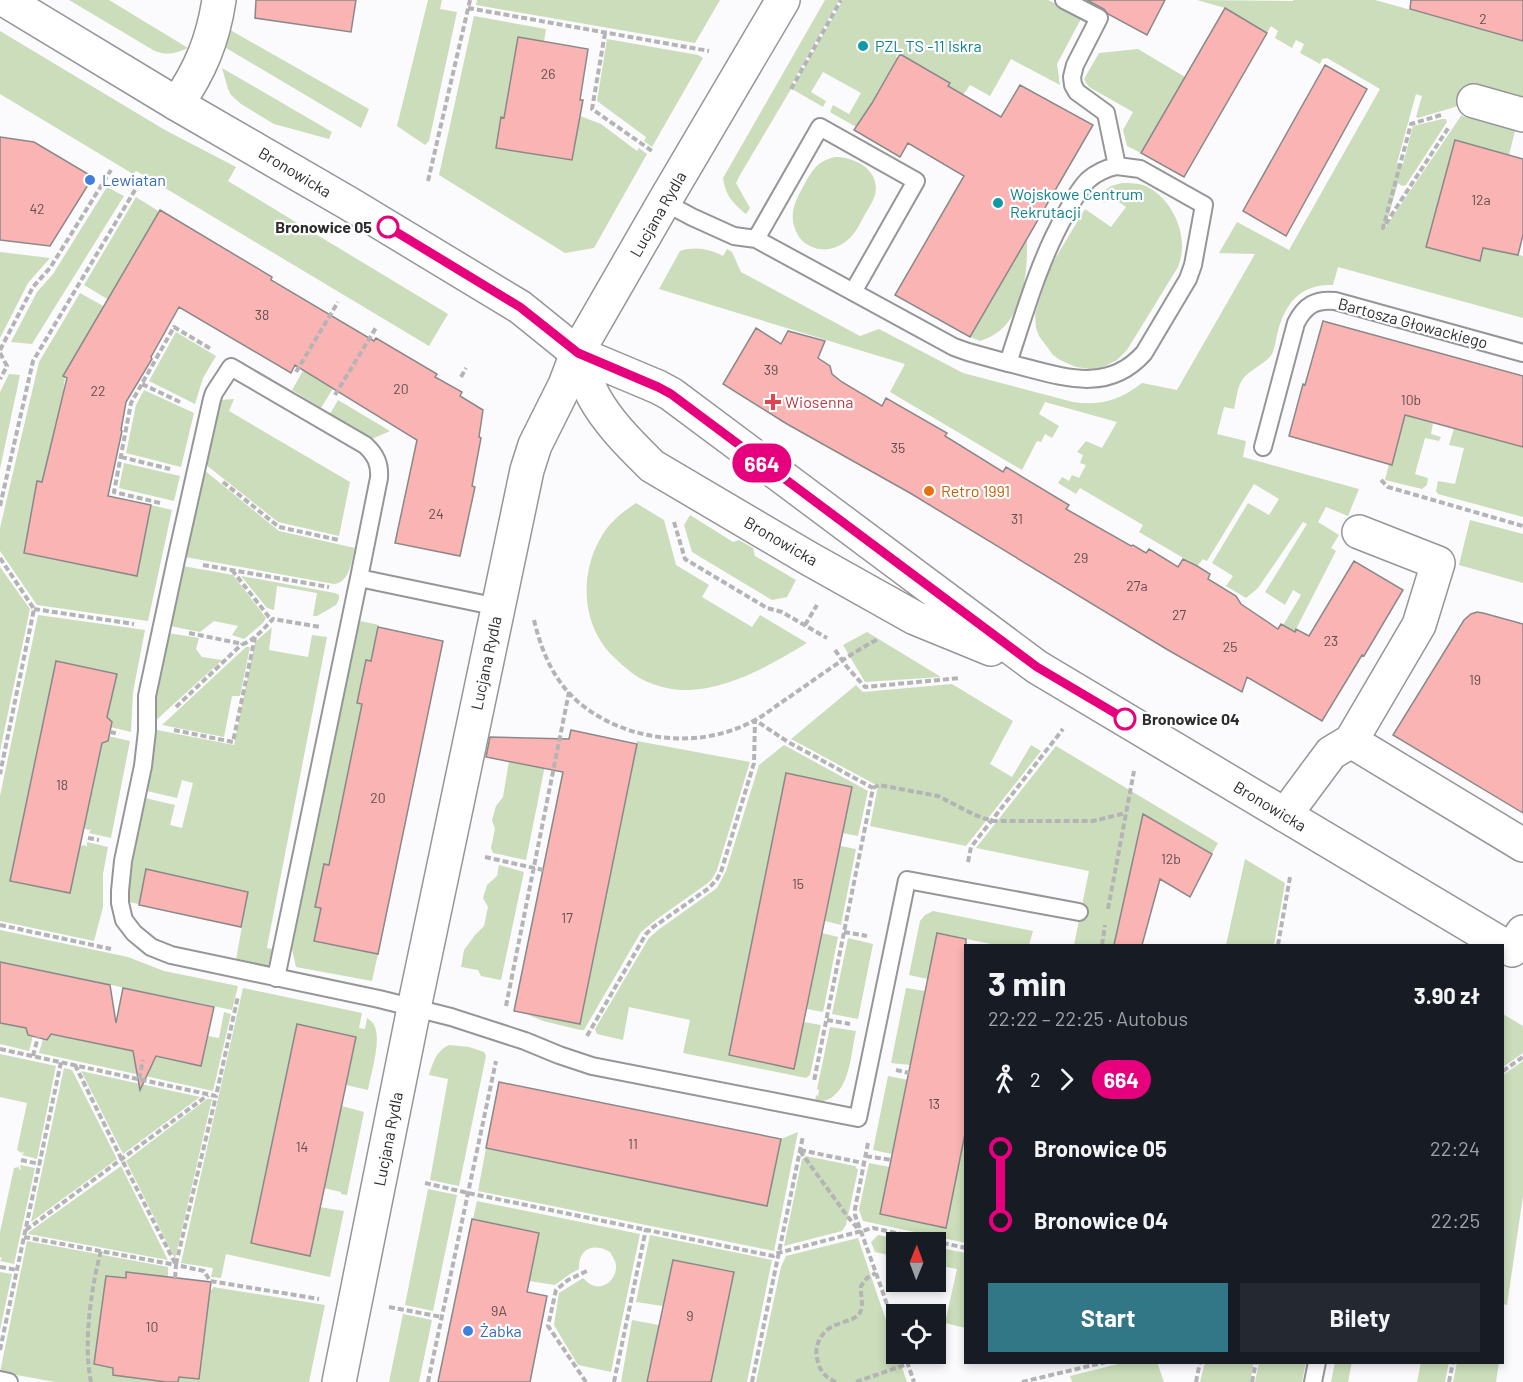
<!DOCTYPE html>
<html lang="pl">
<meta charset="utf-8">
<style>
body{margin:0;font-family:Barlow,sans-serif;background:#242831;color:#f1f3f6;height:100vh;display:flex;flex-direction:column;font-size:22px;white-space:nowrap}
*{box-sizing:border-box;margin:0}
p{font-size:20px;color:#9ea1a6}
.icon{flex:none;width:33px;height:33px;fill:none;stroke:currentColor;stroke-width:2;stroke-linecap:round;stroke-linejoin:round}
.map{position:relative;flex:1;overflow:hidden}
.side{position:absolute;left:964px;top:944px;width:540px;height:420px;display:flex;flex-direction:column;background:#171b24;border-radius:0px;box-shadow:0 3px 9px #0003}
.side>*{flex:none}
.badge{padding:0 12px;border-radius:20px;font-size:21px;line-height:39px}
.needle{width:39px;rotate:1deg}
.buttons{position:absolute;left:886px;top:1232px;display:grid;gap:12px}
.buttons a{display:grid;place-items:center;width:60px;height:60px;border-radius:0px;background:#171b24;box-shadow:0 3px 9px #0003;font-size:30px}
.map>.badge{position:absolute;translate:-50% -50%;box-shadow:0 0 0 3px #fff}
.legs{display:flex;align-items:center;gap:9px;height:66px;padding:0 24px;font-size:20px}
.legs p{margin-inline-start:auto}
.overview{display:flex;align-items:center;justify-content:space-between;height:102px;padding:0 24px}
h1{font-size:33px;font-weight:700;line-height:45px}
.button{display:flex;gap:12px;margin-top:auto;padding:12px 24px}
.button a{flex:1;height:69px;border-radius:0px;background:#327786;color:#fff;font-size:24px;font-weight:700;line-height:69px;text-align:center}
.button a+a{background:#242831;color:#f1f3f6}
ul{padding:0 24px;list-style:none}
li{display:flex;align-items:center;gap:21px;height:72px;font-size:22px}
li i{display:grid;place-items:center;width:9px;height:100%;margin:0 8px;background:currentColor}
li i::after{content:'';width:15px;height:15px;margin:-8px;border:4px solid;border-radius:50%;background:#171b24}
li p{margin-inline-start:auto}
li:first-child i{background:linear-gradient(#0000 50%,currentColor 0)}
li:last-child i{background:linear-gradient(currentColor 50%,#0000 0)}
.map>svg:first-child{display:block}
</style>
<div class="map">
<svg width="1523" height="1382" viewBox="0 0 1523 1382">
<rect width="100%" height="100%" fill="#fbfbfd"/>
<path fill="#cbddba" d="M69,0h40l79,48c-13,6 -22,8 -35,2z
M428,0h14l-2,9 17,3 -28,129 -4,4 -28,-19z
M477,0h243l-25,43 -219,-38z
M825,0h14l-49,87 1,2 -51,86 -4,8 14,25 -4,6c-15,-13 -20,-18 -23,-36z
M843,0h205l34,17 -25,47 3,21 -49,-26 -21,37 -20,-11 -7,10 -14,-9v-3l-51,-30 -2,4 2,1 -40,70 -28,-16 3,-7 16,9 12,-21 -38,-21 -12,20 15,9 -3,6 -31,-18z
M1197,0l96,1v-1h82l148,41v58l-52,-14 -6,19 -47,14 -2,-1 6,-21 -6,-2 -19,69 6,1 10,-38 29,-7h4l1,3 -41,63 -4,1 -4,-3 -13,45 78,-115 -1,3 53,15 -6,24 -54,-14 -29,106 54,14 4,-16 39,11v62l-185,-51 -5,18c-32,-1 -47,17 -55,46 -2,7 -3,17 -6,23 -6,10 -26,17 -31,28 -4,7 -5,19 -7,27l-10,-2 -7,27 29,7 -3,16 116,32 -11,27 -22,-9 -8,15 21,13 -8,13 5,3 -40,78 -9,14 -11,-6 25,-42 -8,-5 -8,15 -20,-13 42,-68 -4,-2 -45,66 -12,10 -20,-12 7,-10 -21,-13 36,-60 21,12 10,-16 -25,-15 -47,77 -4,-2 -6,7 -58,-34 4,-7 -63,-37 -4,6 -18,-11 4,-6 7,4 3,-6 7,3 7,-13 -6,-2 3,-8 -6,-3 9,-11 16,7 15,-26 -72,-20 -6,12 20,12 -7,12 -7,-4 -4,8 -4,-1 -15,29 -132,-78 15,-28 -246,-75 21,-38c16,-5 29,-2 43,5l4,-7 5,3 9,20 119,64 19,-7 84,44 110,29c28,4 47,-2 69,-19l35,7 78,-136 -36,-1 18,-31 52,28 91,-161 -53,-31 -5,1 -2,5 -20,-11 4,-9 -8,-4 -4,8 -17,-10 3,-7 -7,-5 -4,7 -42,-25z
M474,16l72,13 -2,13 -26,-5 -14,81h-3l-5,30 76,12 8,-44 21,8 36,27 2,-3 8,6 -53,94 -29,5 -126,-78z
M225,27l144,82 -8,19 -140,-83z
M0,31l165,99 71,37 -8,14 220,133 -19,32 -279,-167 -14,-8 -3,3 -133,-80z
M607,39l91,16 5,3 -51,89 -8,-6 2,-4 -49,-36z
M1138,49l47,28 -44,76 -14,-7 -4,-16 10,-18 -44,-25 -5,-8 15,-26z
M222,68l110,64 -3,7 -55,-15 -33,-20 -10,-9 -3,-6z
M835,157c20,0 46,13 40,38 -2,7 -7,14 -11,21 -5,10 -11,22 -22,28 -8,5 -18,7 -27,4 -7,-2 -14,-7 -17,-13 -11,-19 -3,-34 7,-52 3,-5 6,-11 10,-15 5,-6 12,-9 20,-11z
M1122,183c8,0 16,0 24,3 28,14 44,52 32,81l-51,83 -10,10 -18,9h-9l-14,-2 -16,-7 -7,-5 -14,-19 -3,-8 -1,-14 15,-47 35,-58 26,18 15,-20 -16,-11 -6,7 -9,-6 16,-11z
M107,187l17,9 -92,148 -21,-2 26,-50 16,-18z
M136,197l24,15 -42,70 -9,18 -25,-15z
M1027,238c1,39 -4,90 -47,103l-10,-4z
M0,252l50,6 -22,25 -28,55z
M80,293l25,14 -3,2 -38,67 1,1 -4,35 -19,70 -5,-1 -13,72 112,23 15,-71 21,5 -24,111 -111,-16 -37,-54v-23l39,-166z
M176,332l40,24 -13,22 -8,26 -46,-23z
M321,339l32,17 -32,52 -29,-18z
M9,374l11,1 -20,94v-77z
M144,390l50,23 -13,54 -55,-14 10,-48z
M234,399l-5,12 121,71 -11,54 -61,-14 -73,-58 14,-61 2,-3z
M338,400l52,31 -18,8 -42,-25z
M1405,415l28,8 -2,11 10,3 -2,4 -14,-3 -10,36 13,4 -1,7 -5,4 -37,-9 4,-16h3z
M1454,428l69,19v70l-85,-23 -2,-3 2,-10 17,3 9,-36 -15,-3z
M124,463l56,13 -6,25 -55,-13z
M204,470l75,61 76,17c-4,14 -5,34 -21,36l-149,-27z
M636,503l28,17 12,45 33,20 -7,12 50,30 8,-12 47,28c-35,21 -75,45 -118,47 -22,1 -47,-7 -63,-22 -4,-3 -7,-6 -10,-9 -35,-31 -38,-86 -13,-125 8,-13 21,-23 33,-31z
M690,515l43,27 6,-2 14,8 2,8 41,24 -9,17 -15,3 -80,-48 -8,-27z
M1470,520l53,14v49l-64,-18z
M183,566l50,9 33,43 -3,5 -19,16 -12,-4 6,-9 -24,-5 -14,11 -30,-6z
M0,567l30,42 -30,142z
M241,576l94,17 4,2v4l-3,6 -19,11h-4l4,-23 -40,-7 -3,24 -7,-2z
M38,615l107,15 -12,62 -2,40 -21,-5 3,-4 -7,-1 10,-48 -60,-13 -46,220 60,12 10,-47 5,-1 2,2v-5l21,5 -5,27v33l-9,34 -94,-20v-125z
M360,621l19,4 -8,36 -5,-1 -9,42 5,2 -33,161 -5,-1 -9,42 6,2 -7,32 64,14 -6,27 -76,-14 -4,-18 63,-309z
M272,627l-3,23 39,7 4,-22 15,2 -59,305 -1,6 5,1 -4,18 -32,-7 12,-68 -109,12 -10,-2c-4,-30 10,-74 16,-104l30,7 -5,20 12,3 11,-45 -11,-3 -5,18 -30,-7 10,-61 77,15 21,-103z
M867,632l74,45 -76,5 -22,-37z
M168,633l31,5 -3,11 6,8 20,3 -68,62 3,-32z
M246,647h4l-10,49h-8l-8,41 -62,-12z
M952,684l61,37 -23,43 22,13 19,-32 10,6 -75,95 -96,-20 8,-40 -87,-47 65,-54 7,7z
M108,736l22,5 -19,97 -22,-5 2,-4 -3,1 -4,-2 19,-88 6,1z
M539,738l11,3 -24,119 -33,-7 -2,-5 4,-19 -3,-9 4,-14 7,-9 6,-36 24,5z
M637,741l113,21 -33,108 -5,9 -4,4 -51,36 -16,13 -57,98h-4l-37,-9 -19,-8 56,11z
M784,745l84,46 -10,45 -16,-3 10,-46 -66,-14 -57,281 65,15 10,-47 17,3 -11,50 -4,3 -123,-25 7,-33 -61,-13 -6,33 -26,-6 -2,-5 54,-91 9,-8 59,-42 9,-17 33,-106z
M1056,746l162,97 -6,11 -69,-40 -29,131h-40l15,-74 -113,-23z
M840,846l16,3 -15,76 -16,-4z
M1245,859l40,24 -11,62h-48z
M499,865l25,7 -23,108 -20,-4 -3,-6 -17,-3 3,-17 11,-15 9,-9 4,-19 -5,-9 4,-13 10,-9z
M933,911l100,20 -4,14h-33l-59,-12 -9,46 -19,-4 11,-54 5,-6z
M0,930l128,27 36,14 74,15 -6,24 -232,-48z
M822,933l16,4 -15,75 -16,-3z
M848,938l25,6 -15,75 -26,-5z
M243,988l119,25 -3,15 6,1 2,-11c3,2 6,4 7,7 8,14 -3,48 -6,65l-22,-5 10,-48 -59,-12 -46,217 69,-35 24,4 -14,66 -104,-23 -5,24 -10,-1 2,-9 -32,-5z
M906,988l19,3 -15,74 -19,-2z
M224,1012l7,2 -18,77 -68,-15 9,-21 47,11 7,-30 11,2z
M1503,1014l20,12v27l-20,14z
M0,1023l30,6 1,6 -3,1h5l-4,15 -29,-7z
M830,1027l26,4c-6,26 -6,71 -41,71l1,-7 2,1 1,-6 -2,-1z
M49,1033l86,18 1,7h-2v1h5l-3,15 -97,-21 4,-14 4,2z
M449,1045l20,2 15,5 2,4 -27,130 -29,-6 18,-101 -19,-4c4,-13 7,-24 20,-30z
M0,1054l56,12 -19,93 -15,-4 3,-4 -3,2 -5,-3 10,-47 -27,-6z
M1523,1061v135l-16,109 -4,-1v-229z
M64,1068l8,2 45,89 -86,63z
M81,1071l119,26 -77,57z
M888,1076l20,4 -16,74 -19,-4z
M207,1099h5l-37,160 -49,-98z
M342,1106l22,6 -17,83 -6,-1v-2l-17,-4z
M966,1129v114l-103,-22 -4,-11 10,-47 21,4z
M798,1132l-24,119 -296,-60 8,-43 295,-9z
M806,1156l49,10 3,4 -12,55 -4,6 -58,15 18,-87z
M20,1165l15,3 -21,96 -14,-3 2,-3 -1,-1 -1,1v-26l14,-64 5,-1v2l2,1z
M121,1166l47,94 -140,-26 1,-2z
M428,1189l29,6 -24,116 -28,-6z
M477,1201l163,33 -29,138 -33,-7 -24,-40 5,-32 24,-15c2,2 4,4 7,6 13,8 27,-5 26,-18 0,-5 -4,-10 -6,-14 -17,-10 -32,-3 -31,17l-9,5 -15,11 -26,-4 10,-48 -66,-14z
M650,1235l122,25 -25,122h-36l22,-111 -60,-11 -10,46 -27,-4z
M878,1235l35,7h-16v15l-22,-5 -4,-10z
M858,1238l49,144h-151l25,-115 5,-11z
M27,1241l141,26v10l-41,-5 -1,6 -20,-2 -12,88 19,4v7l53,7h-111l-55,-10z
M936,1247l30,6v75l-21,-5 12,-54 -21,-4z
M0,1272l12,2 -12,56z
M213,1287l112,18 -16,77h-131l1,-5 31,-87h2z
M403,1314l29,6 -13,62h-30z
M632,1320l27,5 -12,57h-26z
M1126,1362h31l7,20h-92l-2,-6z
M1205,1362h49l-4,20h-50z
M1259,1362h47l-4,20h-47z
M1335,1362h17l-4,20h-17z
M1421,1362h28l-4,20h-28z
M1457,1362h42l-3,20h-43z"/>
<path fill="#fab4b3" stroke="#8a8989" stroke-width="1.5" d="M256,0h100l-5,32 -96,-14z
M1087,0h78l-18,35 -39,-21 -4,-5z
M1411,0h112v41l-113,-32z
M1225,8l42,25 -83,144 -43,-24z
M518,37l70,12 -8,51h3l-11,60 -76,-12 5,-31 3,1z
M900,54l50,29 -2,3 53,31 19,-32 73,40 -123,212 -75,-42 69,-119 -56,-33 -8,14 -46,-27 18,-27z
M1325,65l42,24 -81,147 -43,-25z
M0,137l34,5 59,35 -43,69 -50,-6z
M1455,140l68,19v76l-5,20 -35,-7 -3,13 -54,-14z
M160,210l112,67 -1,3 103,61 2,-3 61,36 -2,3 27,15 -2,4 23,14 -4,27 2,1 -9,48 3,1 -15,69 -65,-13 22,-103 -122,-75 -4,8 -112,-66 -28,50 1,2 -26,43 -5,28 1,1 -14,65 43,9 -14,71 -113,-23 13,-72 5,1 25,-104 -4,-2z
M1323,321l200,55v71l-118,-32 -13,50 -103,-29 14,-52 2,1z
M756,328l25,16 7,-13 37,10 -7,17 12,8 2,8 10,8 40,24 4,-8 61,35 -2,3 58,36 3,-5 63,38 -3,4 65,37 2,-1 13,8 3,-4 29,18 5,-8 14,7 13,8 -2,5 28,17 5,8 37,25 3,-5 14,8 1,-3 13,7 45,-75 49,29 -39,66 -2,-1 -40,66 -75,-44 -5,15 -74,-42 -258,-157 -123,-69 -64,-40z
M1477,612l6,1 40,11v189l-130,-78 71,-115 7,-6z
M378,627l65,14 -65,313 -64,-13 7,-33 -6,-1 9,-43 5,1 33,-161 -5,-1 9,-43 5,1z
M56,661l61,13 -10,43 5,5 -4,19 -6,2 -32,150 -60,-12z
M571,730l66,14 -57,280 -66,-13 49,-239 -77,-15 4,-20 79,2z
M786,773l66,14 -58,282 -65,-14z
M1143,814l69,40 -22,43 -30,-18 -18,66h-28z
M146,869l102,23 -7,35 -102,-22z
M937,933l29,6v190l-20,99 -66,-14z
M0,962l110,23 6,38 7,-35 91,19 -13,59 -45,-10 -16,34 -7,-39 -82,-17 -4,6 -19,-5 -2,-7 -26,-5z
M297,1024l59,13 -46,219 -59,-13z
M499,1082l282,57 -14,67 -281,-58z
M472,1219l67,14 -12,59 20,4 -17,86h-92z
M673,1260l61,12 -23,110h-64z
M126,1272l85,10 -12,97 -20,-2 -1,5h-12l-53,-7v-7l-19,-4 12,-88 20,2z"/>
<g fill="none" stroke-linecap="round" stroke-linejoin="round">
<defs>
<path id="lane" d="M664,202l28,15 42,19 22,3 198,108 14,5 40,11c17,-51 31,-102 57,-148 7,-12 13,-25 23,-35 8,-7 19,-12 29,-14
M756,239l64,-112 96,54 -63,111
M1008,363c48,11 97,34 136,-10l44,-74 5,-14 11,-60 -64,-36 -23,-3 -11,-53 -29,-21 -4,-7 -1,-8 3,-12 24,-47 -35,-18
M1263,447l33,-124c9,-18 20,-24 39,-22l188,52
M498,607l-139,-29 20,-100c1,-14 -3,-23 -14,-33l-134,-78 -17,26 -2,6 -36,161 -29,136v35l-4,35 -20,95 -3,30v12l4,17 10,13 17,14 20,8 208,44 72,18 74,24 34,14 33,11 266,52 49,-238 172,32
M276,978l83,-400
M0,1380l9,2
M1313,1382l4,-20"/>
<path id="street" d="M1474,101l49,14
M177,104c23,-33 36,-64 42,-104
M1351,741l172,104
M1285,815l46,-62 20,-12 68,-116 19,-62 -79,-31
M1512,950l11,-18
M339,1382l75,-374 113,-538 8,-25 30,-60 12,-32"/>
<path id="secondary" d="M5,0l172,104 171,99 172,104 57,46 81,34 13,7 366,273 466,278
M577,353c6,15 10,31 17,44 15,27 37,48 58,69l156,92 107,60 76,31
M577,353l87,-151 119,-202"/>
</defs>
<use href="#lane" stroke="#959697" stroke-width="20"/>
<use href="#street" stroke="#959697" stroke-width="36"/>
<use href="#secondary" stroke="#959697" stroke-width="36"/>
<path stroke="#b4b4b6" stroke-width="4" stroke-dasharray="6 3" stroke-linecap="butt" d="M468,8l241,43
M605,33l-13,76 60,42
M791,89l50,-89
M1441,115l-30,9 -28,104 66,-101
M428,181l42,-181
M0,350l33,-63 17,-19 61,-98
M0,353l7,13 -7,13
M296,372l42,-70
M461,377l5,-9
M142,384l40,19
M335,395l42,-69
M121,457l49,12
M1381,480l7,7 135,39
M223,482l56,45 60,13
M160,503l-46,-11 17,-89 43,-76 37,22
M0,506l33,-145 105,-176
M674,522l11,37 82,49 15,4 45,26
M0,558l34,51 -34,165
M203,565l126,22
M232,570l37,47 4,2
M34,609l100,15
M534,620c7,29 18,58 42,80 47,42 124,51 179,20 10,-5 18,-12 27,-18 31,-21 62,-45 96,-63
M805,625l12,-20
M189,633l54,11c12,-4 21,-16 30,-25l47,8
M835,650l12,17 18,20 95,-9
M176,707l66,-63
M174,730l59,12 22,-105
M110,732l9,2
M873,788l6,-3 59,11 37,19 17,6h101l33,-8
M88,838l11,2
M485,857l58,13
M968,862l3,-15 92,-118
M1108,909l26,-138
M0,925l111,24
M844,932l23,4
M1102,945l3,-20
M1278,945l12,-68
M506,1006l63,-314
M827,1020l23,4
M587,1036l59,-102 6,-6 57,-40 8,-9 4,-7 33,-109 1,-43 33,22 85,46 -59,293
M0,1049l216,47 22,-100
M33,1056l5,-19
M75,1065l47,95 54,105
M896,1070l13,3
M1503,1071l20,-14
M139,1079l4,-19
M868,1143l-13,66v6l21,58 21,60
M800,1150l63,13
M800,1151l48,66 10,12
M866,1156l25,4
M21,1160l19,4
M425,1183l43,10 305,63 5,-3 95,-25 93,20
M26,1230l182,-135
M24,1237l152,28
M176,1264l40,-168
M0,1267l17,3
M175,1278l1,-13 28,6 6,10 109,18
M389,1307l53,10
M0,1350l61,-288
M904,1353l10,29
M91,1382c-8,-37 0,-95 10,-131
M428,1382l68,-321
M586,1382l-38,-56 8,-36 12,-10 21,-10
M614,1382l32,-153
M752,1382l51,-246
M836,1382c-9,-4 -16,-10 -18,-20 -5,-15 2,-29 15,-36 8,-4 20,-5 26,-12 6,-8 1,-18 2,-28l6,-8 9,-5
M856,1382l51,-18
M1022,1382l84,-20
M1196,1382l4,-20
M1252,1382l4,-20
M1449,1382l4,-20"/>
<use href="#lane" stroke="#fff" stroke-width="16"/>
<use href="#street" stroke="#fff" stroke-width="33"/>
<use href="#secondary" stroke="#fff" stroke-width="33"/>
</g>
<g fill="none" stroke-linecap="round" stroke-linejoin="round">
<defs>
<path id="line-1" d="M388,227l132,80 58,46 80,34 13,7 366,273 88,52"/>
</defs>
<use href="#line-1" stroke="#fff" stroke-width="14"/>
<use href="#line-1" stroke="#e6007e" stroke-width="9"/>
</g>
<g fill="#0f9aa8" stroke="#fff" stroke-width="2">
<circle cx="863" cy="46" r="6"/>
<circle cx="998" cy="203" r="6"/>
</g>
<g fill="#3f7fe0" stroke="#fff" stroke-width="2">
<circle cx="90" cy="180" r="6"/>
<circle cx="468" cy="1331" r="6"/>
</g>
<g fill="#fff" stroke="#e6007e" stroke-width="3">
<circle cx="388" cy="227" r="10"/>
<circle cx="1125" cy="719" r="10"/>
</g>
<path fill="#e0444e" stroke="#fff" stroke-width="2" d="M770 393h6v6h6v6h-6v6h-6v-6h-6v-6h6z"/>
<circle fill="#e8710a" stroke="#fff" stroke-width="2" cx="929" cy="491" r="6"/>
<g text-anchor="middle" stroke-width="4.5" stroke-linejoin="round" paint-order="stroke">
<g font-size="14" fill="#604f4e">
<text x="1483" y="24">2</text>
<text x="548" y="79">26</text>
<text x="1481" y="205">12a</text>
<text x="37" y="214">42</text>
<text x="262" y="320">38</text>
<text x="771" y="375">39</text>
<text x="401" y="394">20</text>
<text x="98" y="396">22</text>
<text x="1411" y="405">10b</text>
<text x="898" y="453">35</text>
<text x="436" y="519">24</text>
<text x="1017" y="524">31</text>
<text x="1081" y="563">29</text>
<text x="1137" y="591">27a</text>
<text x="1179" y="620">27</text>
<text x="1331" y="646">23</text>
<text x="1230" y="652">25</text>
<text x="1475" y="685">19</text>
<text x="62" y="790">18</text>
<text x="378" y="803">20</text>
<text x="1171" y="864">12b</text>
<text x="798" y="889">15</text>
<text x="567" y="923">17</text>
<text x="934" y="1109">13</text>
<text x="633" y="1149">11</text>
<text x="302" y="1152">14</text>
<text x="499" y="1316">9A</text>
<text x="690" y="1321">9</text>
<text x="152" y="1332">10</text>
</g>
<g font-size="16" fill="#0d838f" stroke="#fff" text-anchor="start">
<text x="875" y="52">PZL TS -11 Iskra</text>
<text x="1010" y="200">Wojskowe Centrum<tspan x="1010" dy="18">Rekrutacji</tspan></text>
</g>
<g font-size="16" fill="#2d2d2d" stroke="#fff">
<text transform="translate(295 172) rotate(31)" y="6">Bronowicka</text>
<text transform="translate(658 214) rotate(-60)" y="6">Lucjana Rydla</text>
<text transform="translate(1413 323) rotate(15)" y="6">Bartosza Głowackiego</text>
<text transform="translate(781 541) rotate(30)" y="6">Bronowicka</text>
<text transform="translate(486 663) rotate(-78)" y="6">Lucjana Rydla</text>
<text transform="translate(1270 806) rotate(31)" y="6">Bronowicka</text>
<text transform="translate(388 1139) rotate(-79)" y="6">Lucjana Rydla</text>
</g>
<g font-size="16" fill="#366cbe" stroke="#fff" text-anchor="start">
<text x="102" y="186">Lewiatan</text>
<text x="480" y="1337">Żabka</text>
</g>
<g font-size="16" font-weight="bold" fill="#2d2d2d" stroke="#fff" text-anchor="end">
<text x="372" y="233">Bronowice 05</text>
<text x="1142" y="725" text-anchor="start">Bronowice 04</text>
</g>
<g font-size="16" fill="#be3a42" stroke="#fff" text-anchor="start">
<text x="785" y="408">Wiosenna</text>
</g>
<g font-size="16" fill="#c56008" stroke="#fff" text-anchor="start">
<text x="941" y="497">Retro 1991</text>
</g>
</g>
</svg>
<div class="buttons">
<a><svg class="needle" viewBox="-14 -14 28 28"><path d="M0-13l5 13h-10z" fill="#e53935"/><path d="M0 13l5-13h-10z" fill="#9ea1a6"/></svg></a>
<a><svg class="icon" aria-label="locate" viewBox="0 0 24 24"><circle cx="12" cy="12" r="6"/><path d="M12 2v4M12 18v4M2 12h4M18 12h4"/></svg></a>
</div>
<b class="badge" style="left:762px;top:463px;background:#e6007e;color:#fff">664</b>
<section class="side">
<div class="overview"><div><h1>3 min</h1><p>22:22 – 22:25 · Autobus</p></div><b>3.90 zł</b></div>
<div class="legs"><svg class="icon" aria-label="walk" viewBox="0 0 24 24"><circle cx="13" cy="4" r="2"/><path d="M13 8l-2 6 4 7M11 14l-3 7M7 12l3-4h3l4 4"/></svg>2<svg class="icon" aria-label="forward" viewBox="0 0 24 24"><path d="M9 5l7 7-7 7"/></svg><b class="badge" style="background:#e6007e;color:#fff">664</b></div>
<ul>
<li><i style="color:#e6007e"></i><b>Bronowice 05</b><p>22:24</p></li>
<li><i style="color:#e6007e"></i><b>Bronowice 04</b><p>22:25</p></li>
</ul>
<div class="button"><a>Start</a><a>Bilety</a></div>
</section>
</div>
